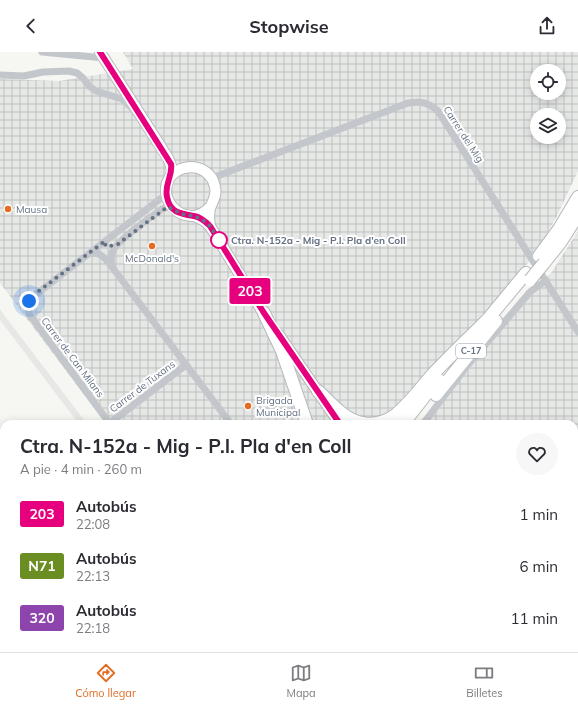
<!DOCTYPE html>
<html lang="es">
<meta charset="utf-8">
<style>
body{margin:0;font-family:Mulish,sans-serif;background:#f7f7f7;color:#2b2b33;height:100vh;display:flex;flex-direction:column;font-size:15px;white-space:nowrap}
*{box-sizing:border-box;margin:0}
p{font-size:13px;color:#7c7c81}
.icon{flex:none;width:22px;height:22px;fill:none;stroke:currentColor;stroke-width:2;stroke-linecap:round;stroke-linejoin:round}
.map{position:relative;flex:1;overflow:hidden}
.panel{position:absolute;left:0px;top:368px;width:578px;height:232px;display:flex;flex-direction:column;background:#fff;border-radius:12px 12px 0 0;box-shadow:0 2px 10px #0003}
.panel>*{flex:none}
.badge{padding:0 8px;border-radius:3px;font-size:14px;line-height:26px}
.controls{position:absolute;left:530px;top:12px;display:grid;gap:8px}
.controls a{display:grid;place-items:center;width:36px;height:36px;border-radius:50%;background:#fff;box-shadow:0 2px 10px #0003;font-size:20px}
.you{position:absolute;width:20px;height:20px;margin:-10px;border:3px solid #fff;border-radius:50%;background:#1a73e8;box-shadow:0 0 0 6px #1a73e833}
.map>.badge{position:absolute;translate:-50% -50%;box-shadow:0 0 0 2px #fff}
.round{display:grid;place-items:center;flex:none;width:42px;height:42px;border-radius:21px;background:#f7f7f7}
.overview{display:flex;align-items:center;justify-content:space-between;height:68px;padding:0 20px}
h1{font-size:19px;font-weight:700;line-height:30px}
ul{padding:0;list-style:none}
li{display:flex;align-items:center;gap:12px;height:52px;padding:0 20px}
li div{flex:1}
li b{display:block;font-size:15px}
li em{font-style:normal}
li .badge{min-width:44px;font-weight:700;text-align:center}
header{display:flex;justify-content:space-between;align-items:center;height:52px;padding:0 20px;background:#fff;font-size:18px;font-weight:700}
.tabs{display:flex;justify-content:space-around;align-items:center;height:56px;border-top:1px solid #e1e1e2;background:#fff;font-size:11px;color:#7c7c81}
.tabs a{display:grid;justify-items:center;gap:2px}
.tabs .on{color:#e36d25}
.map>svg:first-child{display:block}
</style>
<header><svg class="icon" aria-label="back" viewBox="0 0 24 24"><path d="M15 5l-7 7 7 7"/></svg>Stopwise<svg class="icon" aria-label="share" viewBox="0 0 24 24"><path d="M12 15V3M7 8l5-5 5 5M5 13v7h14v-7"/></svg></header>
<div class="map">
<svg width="578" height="600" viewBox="0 0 578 600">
<defs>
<pattern id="industrial-grid" width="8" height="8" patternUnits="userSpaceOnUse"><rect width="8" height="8" fill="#e6e8e6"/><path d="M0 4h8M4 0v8" fill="none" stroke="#bec0c0"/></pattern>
</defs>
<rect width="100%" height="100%" fill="#f6f6f2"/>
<path fill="#e6e8e6" d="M0,257l1,2 86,113h-8l-79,-104z"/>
<path fill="url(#industrial-grid)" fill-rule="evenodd" d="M123,0h455v119l-21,45 -18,32 -28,38 -119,138h-286l-106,-141v-204l59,2 74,-12zM537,19h22v22h-22zM537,63h22v22h-22z
M578,179v421h-205l-1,-4h202v-224h-148l56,-73 69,-78z"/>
<path fill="#d6ddd4" d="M119,596h64l1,4h-60z
M259,596h54l1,4h-52z
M322,596h29l1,4h-31z"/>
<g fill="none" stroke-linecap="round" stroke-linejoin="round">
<defs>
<path id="secondary" d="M100,0l68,106 4,11 -1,7
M194,164l9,4 7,6 57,93
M210,174c-1,-6 -1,-13 0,-18 3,-7 7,-13 5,-21 -2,-10 -8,-16 -17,-19 -8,-2 -14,-1 -21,3 -30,19 7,65 34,35
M279,283l61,89
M485,596l3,4"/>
<path id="motorway" d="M539,204l20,-27 19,-32
M544,211l16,-20 18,-28
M264,261l18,38 25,73
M483,273l43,-52
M318,339c12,11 27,29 44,32 11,2 23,-1 32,-7 14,-11 26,-27 38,-41 18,-19 37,-37 56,-56
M436,343l60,-74
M403,372l35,-45
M320,596v4
M357,596l1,4"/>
</defs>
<use href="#secondary" stroke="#b6b9bf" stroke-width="12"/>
<use href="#motorway" stroke="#b6b8bc" stroke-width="14"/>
<path stroke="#c3c6ca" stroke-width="7" d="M42,0l62,6
M0,23l24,1 19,-4 26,-1 8,2 6,5 6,8 7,5 26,8 12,11
M212,126l196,-75c14,-2 19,-1 30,8l140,221
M174,158l-6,-3 -6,2c-10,7 -43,31 -48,40 -4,6 -3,12 -2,18l119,157
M88,202c11,-4 18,5 24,13
M110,371l76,-58
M110,372l-81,-110 -1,-10 7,-9 125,-96 4,-3 2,-6
M423,372l44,-58 63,-74 15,-11
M574,538l4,-1"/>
<use href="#secondary" stroke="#fff" stroke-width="10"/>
<use href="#motorway" stroke="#fff" stroke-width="12"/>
<defs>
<path id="motorway-bridge" d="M530,228l14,-17"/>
</defs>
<use href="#motorway-bridge" stroke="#b6b8bc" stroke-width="14" stroke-linecap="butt"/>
<use href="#motorway-bridge" stroke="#fff" stroke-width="12"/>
</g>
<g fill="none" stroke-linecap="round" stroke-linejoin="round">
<defs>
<path id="line" d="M100,0l71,112c2,12 -7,20 -4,33 3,16 14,17 27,19 7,1 12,6 16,10l54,87 76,111"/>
</defs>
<use href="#line" stroke="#fff" stroke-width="9"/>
<use href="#line" stroke="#e6007e" stroke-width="6"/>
<path stroke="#657284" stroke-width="4" stroke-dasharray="0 7.2" d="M29,249l6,-7 70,-53v3l2,3 11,-3 48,-36 2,-1 14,7 12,2 9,4 7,6 9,14"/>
</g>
<g fill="#e36d25" stroke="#fff" stroke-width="1.5">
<circle cx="8" cy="157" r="4"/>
<circle cx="152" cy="194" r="4"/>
<circle cx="248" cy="354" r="4"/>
</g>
<circle fill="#fff" stroke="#e6007e" stroke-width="2" cx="219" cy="188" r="8"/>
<g text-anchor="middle" stroke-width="4" stroke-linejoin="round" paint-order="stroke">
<rect fill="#fff" stroke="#939ca9" stroke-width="1" x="456" y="292" width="30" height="14" rx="3"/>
<g font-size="9" font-weight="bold" fill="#657284">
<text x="471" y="302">C-17</text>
</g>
<g font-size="10" fill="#657284" stroke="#fff">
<text transform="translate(464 82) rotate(57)" y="4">Carrer del Mig</text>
<text transform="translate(73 305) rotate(53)" y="4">Carrer de Can Milans</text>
<text transform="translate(142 334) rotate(-37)" y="4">Carrer de Tuxans</text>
</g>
<g font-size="10" fill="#657284" stroke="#fff" text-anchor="start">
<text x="16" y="161">Mausa</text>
<text x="152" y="210" text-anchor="middle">McDonald's</text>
<text x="256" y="352">Brigada<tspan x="256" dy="12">Municipal</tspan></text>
</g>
<g font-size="10" font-weight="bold" fill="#657284" stroke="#fff" text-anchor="start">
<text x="231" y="192">Ctra. N-152a - Mig - P.I. Pla d'en Coll</text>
</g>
</g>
</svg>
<div class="controls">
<a><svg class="icon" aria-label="locate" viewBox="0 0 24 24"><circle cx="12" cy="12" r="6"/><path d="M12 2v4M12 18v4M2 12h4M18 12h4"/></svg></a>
<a><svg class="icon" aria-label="layers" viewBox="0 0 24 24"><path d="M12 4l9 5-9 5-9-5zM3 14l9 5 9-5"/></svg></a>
</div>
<div class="you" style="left:29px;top:249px"></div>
<b class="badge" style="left:250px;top:239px;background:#e6007e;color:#fff">203</b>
<section class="panel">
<div class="overview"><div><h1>Ctra. N-152a - Mig - P.I. Pla d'en Coll</h1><p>A pie · 4 min · 260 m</p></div><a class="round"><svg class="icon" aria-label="heart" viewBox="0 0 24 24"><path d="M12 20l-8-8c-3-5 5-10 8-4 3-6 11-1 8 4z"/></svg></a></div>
<ul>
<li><span class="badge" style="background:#e6007e;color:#fff">203</span><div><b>Autobús</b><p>22:08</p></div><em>1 min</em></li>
<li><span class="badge" style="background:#6b8e23;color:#fff">N71</span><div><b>Autobús</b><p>22:13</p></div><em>6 min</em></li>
<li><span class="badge" style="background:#8e44ad;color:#fff">320</span><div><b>Autobús</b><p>22:18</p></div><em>11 min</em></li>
</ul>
</section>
</div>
<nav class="tabs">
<a class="on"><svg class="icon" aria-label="directions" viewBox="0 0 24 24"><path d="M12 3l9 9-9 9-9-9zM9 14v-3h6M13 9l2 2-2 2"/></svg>Cómo llegar</a>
<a><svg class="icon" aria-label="map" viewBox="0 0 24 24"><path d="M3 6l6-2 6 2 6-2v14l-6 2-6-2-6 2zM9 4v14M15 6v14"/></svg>Mapa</a>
<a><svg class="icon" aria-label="tickets" viewBox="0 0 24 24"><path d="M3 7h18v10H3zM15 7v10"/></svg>Billetes</a>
</nav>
